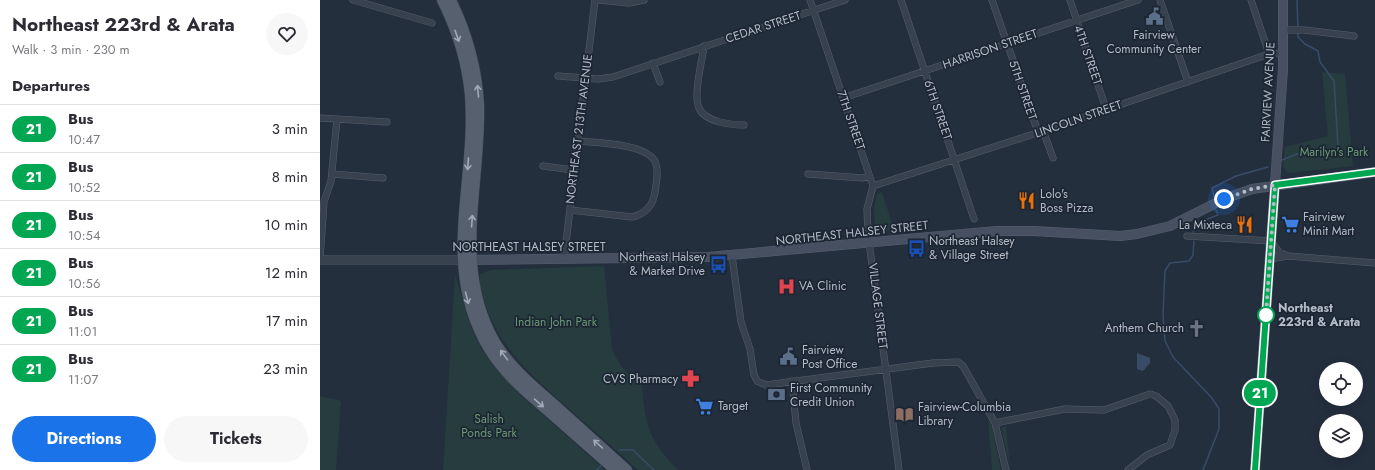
<!DOCTYPE html>
<meta charset="utf-8">
<style>
body{margin:0;font-family:Jost,sans-serif;background:#f7f7f7;color:#2b2b33;height:100vh;display:flex;flex-direction:column;font-size:15px;white-space:nowrap}
*{box-sizing:border-box;margin:0}
p{font-size:13px;color:#7c7c81}
.icon{flex:none;width:22px;height:22px;fill:none;stroke:currentColor;stroke-width:2;stroke-linecap:round;stroke-linejoin:round}
.map{position:relative;flex:1;overflow:hidden}
.panel{display:flex;flex-direction:column;background:#fff;width:320px}
.panel>*{flex:none}
.badge{padding:0 8px;border-radius:13px;font-size:14px;line-height:26px}
.fabs{position:absolute;left:999px;top:362px;display:grid;gap:8px}
.fabs a{display:grid;place-items:center;width:44px;height:44px;border-radius:50%;background:#fff;box-shadow:0 2px 10px #0003;font-size:20px}
.you{position:absolute;width:20px;height:20px;margin:-10px;border:3px solid #fff;border-radius:50%;background:#1a73e8;box-shadow:0 0 0 6px #1a73e833}
.map>.badge{position:absolute;translate:-50% -50%;box-shadow:0 0 0 2px #fff}
h2{padding:0 12px;font-size:15px;line-height:36px}
.round{display:grid;place-items:center;flex:none;width:42px;height:42px;border-radius:21px;background:#f7f7f7}
.overview{display:flex;align-items:center;justify-content:space-between;height:68px;padding:0 12px}
h1{font-size:19px;font-weight:700;line-height:30px}
.cta{display:flex;gap:8px;margin-top:auto;padding:8px 12px}
.cta a{flex:1;height:46px;border-radius:24px;background:#1a73e8;color:#fff;font-size:16px;font-weight:700;line-height:46px;text-align:center}
.cta a+a{background:#f7f7f7;color:#2b2b33}
ul{padding:0;list-style:none}
li{display:flex;align-items:center;gap:12px;height:48px;padding:0 12px;border-top:1px solid #e1e1e2}
li div{flex:1}
li b{display:block;font-size:15px}
li em{font-style:normal}
li .badge{min-width:44px;font-weight:700;text-align:center}
main{display:flex;flex:1;min-height:0}
.map>svg:first-child{display:block}
</style>
<main>
<section class="panel">
<div class="overview"><div><h1>Northeast 223rd &amp; Arata</h1><p>Walk · 3 min · 230 m</p></div><a class="round"><svg class="icon" aria-label="heart" viewBox="0 0 24 24"><path d="M12 20l-8-8c-3-5 5-10 8-4 3-6 11-1 8 4z"/></svg></a></div>
<h2>Departures</h2>
<ul>
<li><span class="badge" style="background:#00a651;color:#fff">21</span><div><b>Bus</b><p>10:47</p></div><em>3 min</em></li>
<li><span class="badge" style="background:#00a651;color:#fff">21</span><div><b>Bus</b><p>10:52</p></div><em>8 min</em></li>
<li><span class="badge" style="background:#00a651;color:#fff">21</span><div><b>Bus</b><p>10:54</p></div><em>10 min</em></li>
<li><span class="badge" style="background:#00a651;color:#fff">21</span><div><b>Bus</b><p>10:56</p></div><em>12 min</em></li>
<li><span class="badge" style="background:#00a651;color:#fff">21</span><div><b>Bus</b><p>11:01</p></div><em>17 min</em></li>
<li><span class="badge" style="background:#00a651;color:#fff">21</span><div><b>Bus</b><p>11:07</p></div><em>23 min</em></li>
</ul>
<div class="cta"><a>Directions</a><a>Tickets</a></div>
</section>
<div class="map">
<svg width="1055" height="470" viewBox="0 0 1055 470">
<rect width="100%" height="100%" fill="#242f3e"/>
<path fill="#263c3f" d="M1002,72l23,2 8,92 -65,7 -5,-6 2,-20 43,-11z
M562,192l12,38 -19,2 -1,-24 3,-14z
M284,266l8,84 9,16 9,9 11,1c4,44 4,61 37,94h-40c-23,-21 -47,-42 -71,-63 -36,-32 -70,-61 -84,-110 -2,-7 -5,-16 -3,-23l12,-4z
M135,275l16,52 11,23 14,19 22,24 87,77h-162z
M0,396l21,5 -5,69h-16z
M668,419l5,8v5l8,38h-9z
M686,426l4,41 -9,-39z"/>
<path fill="#394c67" d="M817,353l13,5v5l-7,8 -6,-2z"/>
<g fill="none" stroke-linecap="round" stroke-linejoin="round">
<path stroke="#394c67" stroke-width="1.5" d="M977,0l1,29
M962,160l15,-6 34,-1 7,-7 -4,-65 -14,-19 -2,-11 -13,-7 -7,-7v-5
M894,197l-2,-9 24,-12 32,-9
M873,232l4,-9 21,-8 -2,-5
M874,241l-1,14 -4,6 -19,2 -5,8 -2,44 2,26 8,16 39,41 7,11v20l-16,41
M299,450h14l21,20
M277,470l4,-4"/>
<defs>
<path id="minor" d="M33,0l79,23
M279,0l30,3 15,-3
M490,0l63,186 -6,23 1,25 31,236
M581,0l73,219
M672,0l45,129 8,7 8,22
M750,0l36,109
M840,0l28,82
M931,0l18,54
M963,30h21l50,6
M384,46c-2,15 -11,49 -5,62 6,14 32,17 45,17
M333,63l7,19
M238,76l40,3 15,-2 232,-77
M523,98l295,-98
M0,118l67,4
M223,166l30,4
M12,174l51,4
M488,174l55,4 6,-2
M553,186l167,-54 229,-78 14,-1
M250,210l62,7c13,-3 21,-11 23,-25 1,-8 4,-19 1,-28 -6,-21 -60,-21 -80,-23
M867,236l84,5 8,11 9,4
M412,256l9,66 9,27 4,26 3,6 9,4 167,-22 25,-1 5,4 32,57 11,47
M0,259l4,-57 7,-21 6,-62
M244,259l31,-259
M950,259l18,-3 87,7
M472,381l4,42 11,47
M675,423l70,-14 39,1 46,-16 6,2 12,10 7,14v10l-5,15 -23,10 -19,15"/>
<path id="tertiary" d="M0,260h142"/>
<path id="secondary" d="M146,260l242,-3 289,-26h37l86,5 17,-2 33,-8 54,-27 28,-10 123,-17
M935,470l28,-401v-69"/>
<path id="primary" d="M122,0c15,30 25,61 28,95 7,88 -31,171 19,254 15,25 38,44 60,63 22,19 44,39 66,58
M131,0c16,33 26,68 28,105 2,80 -27,163 16,237 15,25 38,44 60,63 24,22 48,43 72,65"/>
</defs>
<use href="#minor" stroke="#565f6c" stroke-width="7"/>
<use href="#tertiary" stroke="#565f6c" stroke-width="9"/>
<use href="#secondary" stroke="#565f6c" stroke-width="10"/>
<use href="#primary" stroke="#414a57" stroke-width="11"/>
<use href="#minor" stroke="#38414e" stroke-width="6"/>
<use href="#tertiary" stroke="#38414e" stroke-width="8"/>
<use href="#secondary" stroke="#465061" stroke-width="9"/>
<use href="#primary" stroke="#56606e" stroke-width="10"/>
</g>
<defs><path id="oneway-shaft" d="M-6 0H5M1.5-3L5.5 0L1.5 3" fill="none" stroke-width="1.6" stroke-linecap="round" stroke-linejoin="round"/></defs>
<g stroke="#a1aab7">
<use href="#oneway-shaft" transform="translate(137 36) rotate(71)"/>
<use href="#oneway-shaft" transform="translate(158 91) rotate(-95)"/>
<use href="#oneway-shaft" transform="translate(148 164) rotate(94)"/>
<use href="#oneway-shaft" transform="translate(152 221) rotate(-86)"/>
<use href="#oneway-shaft" transform="translate(147 298) rotate(76)"/>
<use href="#oneway-shaft" transform="translate(184 355) rotate(-126)"/>
<use href="#oneway-shaft" transform="translate(219 403) rotate(41)"/>
<use href="#oneway-shaft" transform="translate(278 444) rotate(-138)"/>
</g>
<g fill="none" stroke-linecap="round" stroke-linejoin="round">
<defs>
<path id="line" d="M935,470l20,-285 100,-13"/>
</defs>
<use href="#line" stroke="#fff" stroke-width="9"/>
<use href="#line" stroke="#00a651" stroke-width="6"/>
<path stroke="#b4bcc9" stroke-width="4" stroke-dasharray="0 7.2" d="M904,199l28,-10 23,-4 -9,130"/>
</g>
<defs>
<symbol id="civic-bare" viewBox="-9 -9 18 18"><path d="M-.6-6.5H3V-4.5H.6V-3L4-1V1h2V6H-6V1h2V-1L-.6-3ZM-1.2 2.5V6h2.4V2.5Z" fill="#5c6f8a" stroke="#1d2633" stroke-width="2.5" paint-order="stroke"/></symbol>
<symbol id="restaurant-bare" viewBox="-9 -9 18 18"><path d="M-5-6h1v4h1v-4h1v4h1v-4h1v5L-1.5 .5V6h-2V.5L-5-1ZM5-6V6H3V1.5H1.5Q1.5-4 5-6Z" fill="#e8710a" stroke="#1d2633" stroke-width="2.5" paint-order="stroke"/></symbol>
<symbol id="supermarket-bare" viewBox="-9 -9 18 18"><path d="M-6-5.5h2.5l.6 2H6L4.5 2H-2.5L-4.4-4H-6ZM-1.5 3.2a1.3 1.3 0 1 0 .1 0ZM3 3.2a1.3 1.3 0 1 0 .1 0Z" fill="#3f7fe0" stroke="#1d2633" stroke-width="2.5" paint-order="stroke"/></symbol>
<symbol id="bus-bare" viewBox="-9 -9 18 18"><path d="M-5-6H5V4H4V6H2V4H-2V6H-4V4H-5ZM-3.5-4V0h7V-4ZM-3.5 1.2v1.5H-2V1.2ZM2 1.2v1.5H3.5V1.2Z" fill="#1a4fb4" stroke="#1d2633" stroke-width="2.5" paint-order="stroke"/></symbol>
<symbol id="hospital-bare" viewBox="-9 -9 18 18"><path d="M-5-5h3v3.5h4V-5h3V5h-3V1.5h-4V5h-3Z" fill="#e0444e" stroke="#1d2633" stroke-width="2.5" paint-order="stroke"/></symbol>
<symbol id="church-bare" viewBox="-9 -9 18 18"><path d="M-1.2-6h2.4v3.5h3.3v2.4h-3.3V6h-2.4V-.1h-3.3v-2.4h3.3Z" fill="#6b7280" stroke="#1d2633" stroke-width="2.5" paint-order="stroke"/></symbol>
<symbol id="pharmacy-bare" viewBox="-9 -9 18 18"><path d="M-2-6h4v4h4v4h-4v4h-4v-4h-4v-4h4Z" fill="#e0444e" stroke="#1d2633" stroke-width="2.5" paint-order="stroke"/></symbol>
<symbol id="bank-bare" viewBox="-9 -9 18 18"><path d="M-6-4H6V4H-6ZM0-2.3a2.3 2.3 0 1 0 0 4.6a2.3 2.3 0 1 0 0-4.6Z" fill="#5c6f8a" stroke="#1d2633" stroke-width="2.5" paint-order="stroke"/></symbol>
<symbol id="library-bare" viewBox="-9 -9 18 18"><path d="M-6-4Q-3-5.5-.7-3.5V5Q-3 3-6 4ZM6-4Q3-5.5 .7-3.5V5Q3 3 6 4Z" fill="#8d6e63" stroke="#1d2633" stroke-width="2.5" paint-order="stroke"/></symbol>
</defs>
<g fill-rule="evenodd">
<use href="#civic-bare" x="822" y="4" width="25" height="25"/>
<use href="#restaurant-bare" x="694" y="188" width="25" height="25"/>
<use href="#supermarket-bare" x="958" y="212" width="25" height="25"/>
<use href="#restaurant-bare" x="912" y="212" width="25" height="25"/>
<use href="#bus-bare" x="584" y="236" width="25" height="25"/>
<use href="#bus-bare" x="386" y="252" width="25" height="25"/>
<use href="#hospital-bare" x="454" y="274" width="25" height="25"/>
<use href="#church-bare" x="864" y="316" width="25" height="25"/>
<use href="#civic-bare" x="456" y="344" width="25" height="25"/>
<use href="#pharmacy-bare" x="358" y="366" width="25" height="25"/>
<use href="#bank-bare" x="444" y="382" width="25" height="25"/>
<use href="#supermarket-bare" x="372" y="394" width="25" height="25"/>
<use href="#library-bare" x="572" y="402" width="25" height="25"/>
</g>
<circle fill="#fff" stroke="#00a651" stroke-width="2" cx="946" cy="315" r="8"/>
<g text-anchor="middle" stroke-width="3.5" stroke-linejoin="round" paint-order="stroke">
<g font-size="12" fill="#b4bcc9" stroke="#1d2633">
<text transform="translate(443 27) rotate(-18)" y="4">CEDAR STREET</text>
<text transform="translate(670 49) rotate(-19)" y="4">HARRISON STREET</text>
<text transform="translate(768 55) rotate(71)" y="4">4TH STREET</text>
<text transform="translate(703 90) rotate(71)" y="4">5TH STREET</text>
<text transform="translate(948 92) rotate(-87)" y="4">FAIRVIEW AVENUE</text>
<text transform="translate(618 110) rotate(71)" y="4">6TH STREET</text>
<text transform="translate(758 119) rotate(-19)" y="4">LINCOLN STREET</text>
<text transform="translate(531 120) rotate(71)" y="4">7TH STREET</text>
<text transform="translate(259 129) rotate(-83)" y="4">NORTHEAST 213TH AVENUE</text>
<text transform="translate(532 233) rotate(-6)" y="4">NORTHEAST HALSEY STREET</text>
<text x="209" y="251">NORTHEAST HALSEY STREET</text>
<text transform="translate(558 306) rotate(83)" y="4">VILLAGE STREET</text>
</g>
<g font-size="12" fill="#b4bcc9" stroke="#1d2633" text-anchor="start">
<text x="834" y="39" text-anchor="middle">Fairview<tspan x="834" dy="14">Community Center</tspan></text>
<text x="720" y="198">Lolo's<tspan x="720" dy="14">Boss Pizza</tspan></text>
<text x="983" y="221">Fairview<tspan x="983" dy="14">Minit Mart</tspan></text>
<text x="912" y="229" text-anchor="end">La Mixteca</text>
<text x="609" y="245">Northeast Halsey<tspan x="609" dy="14">&amp; Village Street</tspan></text>
<text x="385" y="261" text-anchor="end">Northeast Halsey<tspan x="385" dy="14">&amp; Market Drive</tspan></text>
<text x="479" y="290">VA Clinic</text>
<text x="864" y="332" text-anchor="end">Anthem Church</text>
<text x="482" y="354">Fairview<tspan x="482" dy="14">Post Office</tspan></text>
<text x="358" y="383" text-anchor="end">CVS Pharmacy</text>
<text x="470" y="392">First Community<tspan x="470" dy="14">Credit Union</tspan></text>
<text x="398" y="410">Target</text>
<text x="598" y="411">Fairview-Columbia<tspan x="598" dy="14">Library</tspan></text>
</g>
<g font-size="12" fill="#6b9a76" stroke="#1d2633">
<text x="1014" y="156">Marilyn's Park</text>
<text x="236" y="326">Indian John Park</text>
<text x="169" y="423">Salish<tspan x="169" dy="14">Ponds Park</tspan></text>
</g>
<g font-size="12" font-weight="bold" fill="#b4bcc9" stroke="#1d2633" text-anchor="start">
<text x="958" y="312">Northeast<tspan x="958" dy="14">223rd &amp; Arata</tspan></text>
</g>
</g>
</svg>
<div class="fabs">
<a><svg class="icon" aria-label="locate" viewBox="0 0 24 24"><circle cx="12" cy="12" r="6"/><path d="M12 2v4M12 18v4M2 12h4M18 12h4"/></svg></a>
<a><svg class="icon" aria-label="layers" viewBox="0 0 24 24"><path d="M12 4l9 5-9 5-9-5zM3 14l9 5 9-5"/></svg></a>
</div>
<div class="you" style="left:904px;top:199px"></div>
<b class="badge" style="left:940px;top:393px;background:#00a651;color:#fff">21</b>
</div>
</main>
